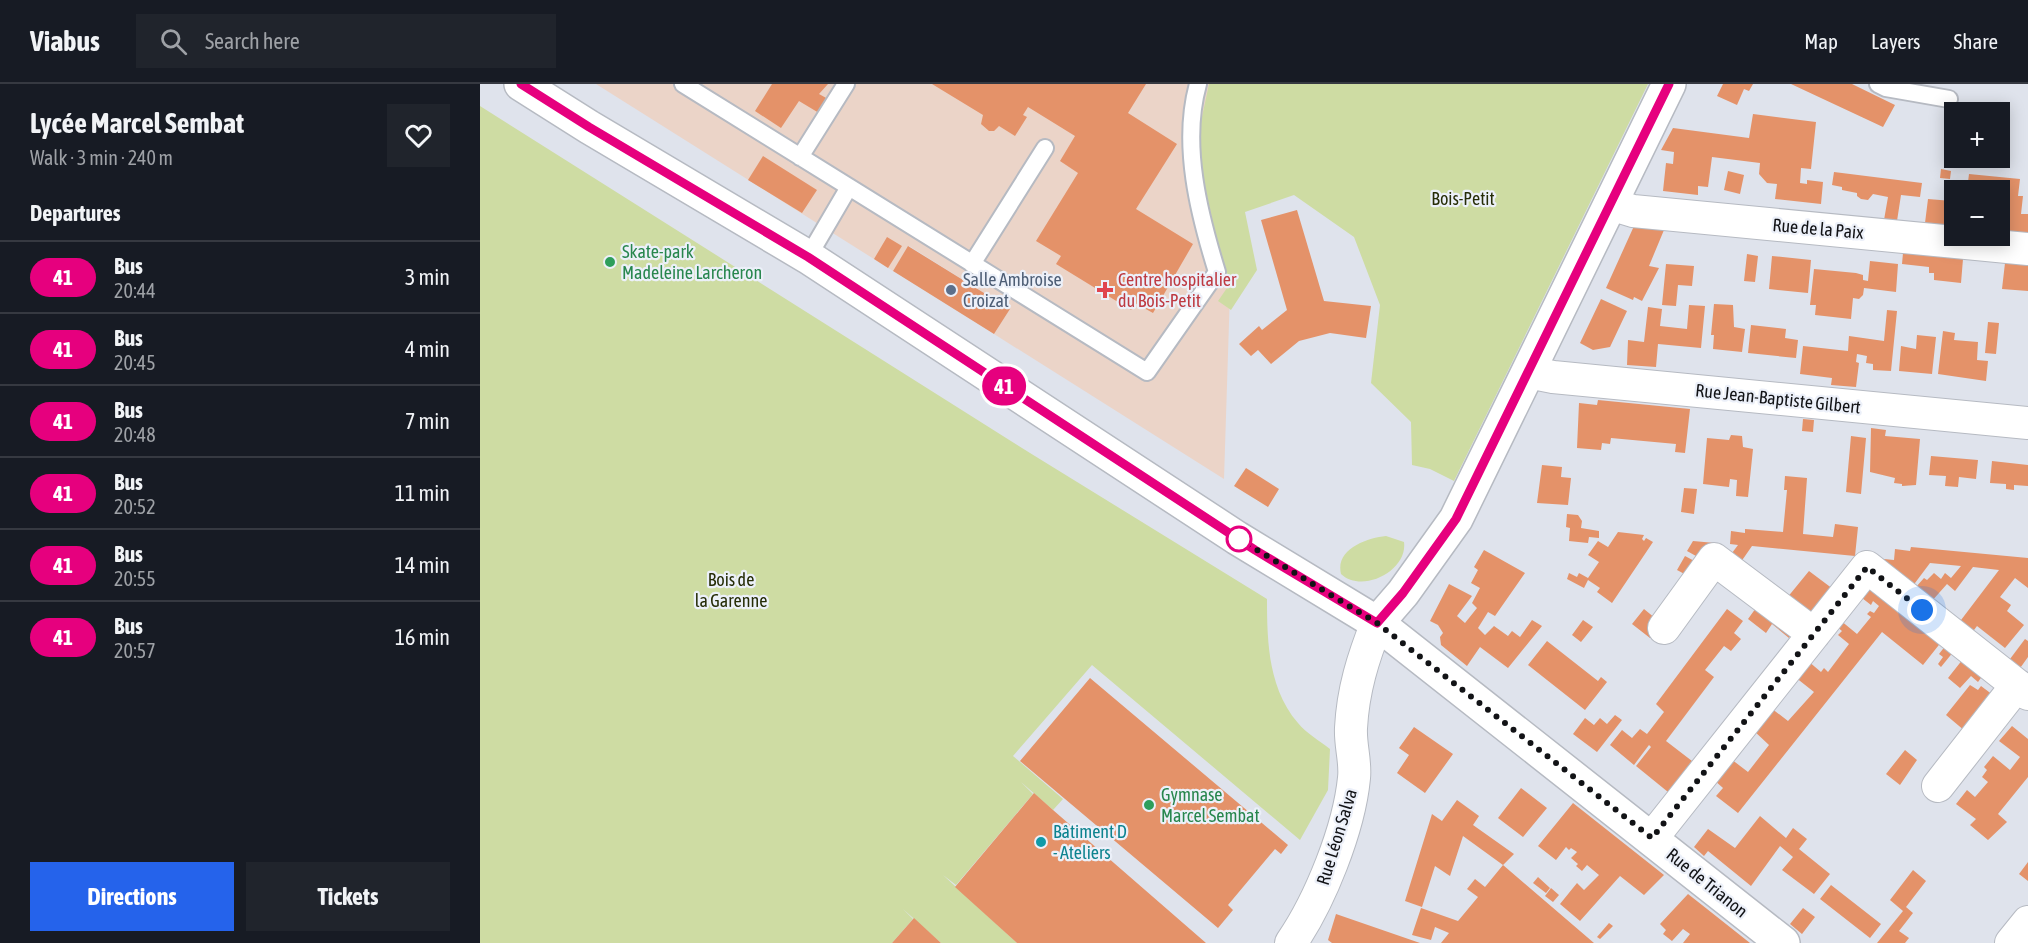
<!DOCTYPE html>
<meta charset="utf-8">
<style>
body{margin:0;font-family:"Asap Condensed",sans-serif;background:#20242c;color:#f1f3f6;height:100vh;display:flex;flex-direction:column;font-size:22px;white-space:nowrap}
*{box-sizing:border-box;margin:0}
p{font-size:20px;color:#9ea1a6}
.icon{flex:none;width:33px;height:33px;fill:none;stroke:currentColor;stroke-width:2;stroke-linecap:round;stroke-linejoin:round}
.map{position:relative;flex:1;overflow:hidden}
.details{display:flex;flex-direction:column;background:#171b24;width:480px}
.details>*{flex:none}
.badge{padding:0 12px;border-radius:20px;font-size:21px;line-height:39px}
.tools{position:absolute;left:1464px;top:18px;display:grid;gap:12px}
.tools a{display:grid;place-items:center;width:66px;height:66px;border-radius:0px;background:#171b24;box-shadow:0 3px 15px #0003;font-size:30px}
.you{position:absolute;width:30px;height:30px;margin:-15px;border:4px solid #fff;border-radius:50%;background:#1a73e8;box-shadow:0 0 0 9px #1a73e833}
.map>.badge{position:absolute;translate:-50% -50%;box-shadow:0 0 0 3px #fff}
h2{padding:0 30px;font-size:22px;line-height:54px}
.round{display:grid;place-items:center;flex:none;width:63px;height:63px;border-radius:0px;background:#20242c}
.headline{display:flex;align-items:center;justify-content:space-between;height:102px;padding:0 30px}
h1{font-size:28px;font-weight:700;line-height:45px}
.primary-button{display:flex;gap:12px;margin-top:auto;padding:12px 30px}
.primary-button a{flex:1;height:69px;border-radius:0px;background:#2563eb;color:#fff;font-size:24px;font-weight:700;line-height:69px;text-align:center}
.primary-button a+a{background:#20242c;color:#f1f3f6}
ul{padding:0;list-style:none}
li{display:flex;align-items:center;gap:18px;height:72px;padding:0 30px;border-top:2px solid #363941}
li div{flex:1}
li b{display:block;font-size:22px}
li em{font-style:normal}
li .badge{min-width:66px;font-weight:700;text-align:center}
header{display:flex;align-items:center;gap:36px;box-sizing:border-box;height:84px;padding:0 30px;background:#171b24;border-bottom:2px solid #363941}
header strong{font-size:28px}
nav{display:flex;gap:33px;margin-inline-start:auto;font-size:21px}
.search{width:420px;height:54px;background:#20242c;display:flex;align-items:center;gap:15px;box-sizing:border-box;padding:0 21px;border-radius:0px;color:#9ea1a6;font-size:22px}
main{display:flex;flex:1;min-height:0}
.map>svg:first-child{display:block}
</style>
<header>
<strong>Viabus</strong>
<div class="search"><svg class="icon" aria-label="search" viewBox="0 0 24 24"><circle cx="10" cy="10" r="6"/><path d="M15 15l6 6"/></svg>Search here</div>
<nav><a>Map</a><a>Layers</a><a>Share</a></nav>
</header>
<main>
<section class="details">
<div class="headline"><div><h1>Lycée Marcel Sembat</h1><p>Walk · 3 min · 240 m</p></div><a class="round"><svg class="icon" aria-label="heart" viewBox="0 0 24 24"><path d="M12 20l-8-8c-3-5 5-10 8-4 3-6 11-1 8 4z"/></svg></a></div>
<h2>Departures</h2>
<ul>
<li><span class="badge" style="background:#e6007e;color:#fff">41</span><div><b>Bus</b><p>20:44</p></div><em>3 min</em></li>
<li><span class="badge" style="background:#e6007e;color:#fff">41</span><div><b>Bus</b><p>20:45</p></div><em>4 min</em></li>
<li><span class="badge" style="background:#e6007e;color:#fff">41</span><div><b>Bus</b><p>20:48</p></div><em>7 min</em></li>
<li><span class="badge" style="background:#e6007e;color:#fff">41</span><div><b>Bus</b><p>20:52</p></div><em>11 min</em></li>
<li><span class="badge" style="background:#e6007e;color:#fff">41</span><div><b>Bus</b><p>20:55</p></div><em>14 min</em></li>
<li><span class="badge" style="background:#e6007e;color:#fff">41</span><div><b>Bus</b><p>20:57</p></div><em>16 min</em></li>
</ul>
<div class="primary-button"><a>Directions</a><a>Tickets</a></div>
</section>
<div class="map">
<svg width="1548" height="859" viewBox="0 0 1548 859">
<rect width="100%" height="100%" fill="#dfe3ec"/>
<path fill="#ebd4c8" d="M116,0h1052l-335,85 -85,28 3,63 -7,219 -230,-145 16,-25 -101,-63 -16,25z"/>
<path fill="#cedca3" d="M729,0h439l-194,397 -24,-12 -18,-4 -1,-43 -40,-39 9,-78 -26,-68 -60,-42 -49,17 12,58 -26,40 -13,-9 9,-13 -31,-143z
M0,22l550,347 237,146c0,42 1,89 31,124 8,10 22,18 32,26l-2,41 -28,50 -208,-175 -79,91 50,43 -10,11 -32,-28 12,12 -77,91 -13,-10 74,68h-76l-38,-34 10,10 -21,24h-412z
M906,452l18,6c4,29 -42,52 -63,32 -6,-25 26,-36 45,-38z"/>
<path fill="#e49269" d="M292,0h56l-9,10 9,5 -9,14 -20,-12 -18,27 -26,-17z
M452,0h214l-18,29 49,31 -41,65 57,35 -40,69 -18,-10 -4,7 -75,-46 5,-8 -25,-15 42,-68 -18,-12 15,-25 -47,-29 -5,8 4,2 -12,19 -16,-10 -5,5h-5l-8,-7 2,-9z
M1243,0h30l-4,7 -5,-2 -7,16 -20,-9z
M1311,0h61l43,21 -12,22z
M1273,30l63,8 -5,47 -10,-1 -1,15 7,1v-4l16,2 -2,22 -46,-5 2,-15 -10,-1 -8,-9 1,-11 -48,-6 -4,30 -10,-1v9l-35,-4 3,-28 7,1 1,-12 -13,-2 12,-22 76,10z
M283,72l54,34 -15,23 -54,-33z
M1461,85l10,2 -1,8 -10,-1z
M1248,87l16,4 -4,19 -16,-4z
M1354,88l88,11 -2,14 -19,-2 -4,26 -13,-1 4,-23 -15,-3 -5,6 -7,-1 -4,-3v-3l-15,-3v-3l-10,-2z
M1489,90l51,5 -2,17h5l-2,18h7v19l-28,-3 3,-29h-3v-11h-33z
M1448,115l24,2 -2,25 -25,-3z
M817,126l27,91 47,5 -5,32 -36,-5 -31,8 -28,23 -13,-14 -7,6 -12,-12 20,-18 3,4 25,-20 -26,-90z
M1154,142l30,4 -15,36 10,2 -17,33 -8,-4 -1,3 -27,-12z
M407,153l15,9 -14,22 -14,-9z
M428,162l102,63 -16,25 -101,-63z
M1423,169l60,6 -2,24 -27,-3v-7h-5v-6l-27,-3z
M1267,170l11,2 -3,26 -11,-1z
M1292,172l39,4 -3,33 -39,-4z
M1390,177l28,3 -2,28 -32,-4 -1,7 -4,4 -6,-1 -2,21 -36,-4 1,-10h-6l4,-36 42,4 7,2v5l5,1z
M1525,179l23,2v26l-26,-2z
M1186,180l28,2 -2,20 -14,-1 -2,21 -14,-1z
M1121,215l26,12 -17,36 -17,3 -13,-7z
M1234,220l19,1 1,22 11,2 -3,23 -29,-3 1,-14h-3z
M1209,221l16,1 -4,42 -43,-4 -2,23 -29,-2 1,-25 16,2 4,-35 14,2 -2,17 27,3z
M1407,226l10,1 -6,60 -18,-1v-6l-7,-1 1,-7 -10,-2 -1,8 3,1 -3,24 -25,-2 1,-7 -32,-4 3,-28 45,5 1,-15 35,5z
M1508,238l11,1 -3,31 -11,-1z
M1271,241l35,4 -1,9 13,2 -2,18 -48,-5z
M1463,247l12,2 -1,7 24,2 -1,18 11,1 -2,20 -48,-7z
M1437,251l19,2 -4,37 -33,-3 2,-25 15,3z
M1118,316l92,9 -5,44 -10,-1 1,-8 -65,-6 -1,6 -8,-1 -1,7 -24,-2 2,-45 18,2z
M1323,335l11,1 -1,12 -11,-1z
M1391,344l15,2 -1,6 35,3 -4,46 -14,1v-2l-8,-1 1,-5 -25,-6z
M1251,351l11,1 1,11 10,2 -5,48 -12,-1 1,-16 -7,-1 -1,8 -26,-3 4,-46 22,2z
M1371,352l15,2 -5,56 -15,-2z
M1451,372l47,4 -2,19 -17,-2 -1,10 -13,-1 1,-10 -17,-1z
M1512,377l36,4v21l-14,-1v5l-8,-1v-5l-16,-1z
M1062,381l20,2 -1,10 10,1 -3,27 -31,-2z
M766,384l33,21 -11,18 -34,-21z
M1305,392l22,2 -4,56 30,3 2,-13 23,3 -3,29 -103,-10 -16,23 -10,-8 12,-16 -8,-1 1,-13 14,2v-4l38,3 4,-42h-3z
M1204,404l13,1 -3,25 -13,-2z
M1087,430l11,1 4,6 -1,7 18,3v7l-10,-1 -1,6 -19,-2 1,-13 -4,-1z
M1138,448l26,3 -2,4 2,2 2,-3 7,4 -41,61 -15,-11 3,-4 -12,-8 -4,8 -17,-9 2,-6 8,4 2,-4 9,5 11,-16 -11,-7 10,-14 10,6z
M1213,457l22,2 -10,18 -18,-10z
M1431,463l117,11v30l-13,-10 -15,19 11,8 -4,6 17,14 -19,23 -28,-22 -6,8 -13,-10 41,-54 -26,-3 -18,24 -8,-7 -16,18 -15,-15 8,-9 3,2 7,-7 7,6 4,-6 6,5 10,-12 -31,-3 -18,24 -31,-25 3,-3 10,1 1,-11 15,2z
M1004,466l41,23 -30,43 -7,-4 -10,16 7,7 9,-9 14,10 4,-5 8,6 12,-17 10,6 -34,42 -28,-21 -13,19 -26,-21 -1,-8 3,-4 -5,-8 -8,-4 19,-37 23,12 -15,20 8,7 12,-15 -5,-5 8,-15 -9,-5 7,-13 -4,-3z
M1205,472l15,8 -8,14 -15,-8z
M1329,487l24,18 -27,34 -24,-19z
M1391,502l71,55 -19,24 -41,-33 -144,181 -22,-17 7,-8 -9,-8 17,-21 17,13 21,-27 -16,-15 18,-22 17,13 26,-29 -19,-15 13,-16 13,11 3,-4 4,4 21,-28 -11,-9 4,-4 -6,-5 4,-6 17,14 14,-17 -4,-3 3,-3 4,2 5,-7 -6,-5 -2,4 -9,-7z
M1281,517l35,27 -7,10 -17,-14 -6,9 -18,-14z
M1164,525l17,14 -11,15 -18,-14z
M1247,525l16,12 -9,12 7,6 -10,12 -7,-5 -19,24 9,7 -48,64 26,20 -24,31 -32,-26 15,-19 -2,-2 -15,20 -24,-20 12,-15 10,8 8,-9 7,5 17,-22 -8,-8z
M1103,536l10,7 -12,15 -9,-7z
M1545,555l3,2v16l-10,14 -11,-8z
M1067,557l51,40 3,-4 6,5 -22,28 -57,-45z
M1466,561l8,6 -13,16 -3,-3 5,-7 -4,-3z
M1483,575l20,16 -5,7 -7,-6 -11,12 -12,-10z
M610,594l198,167 -7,9 -6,-5 -47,56 5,5 -15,18 -198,-167z
M1490,601l8,5 3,-4 12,9 -28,36 -19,-16z
M1135,631l7,5 -25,32 -24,-18 12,-16 9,7 6,-7 7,6z
M1532,642l16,13v38l-30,37 9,8 -19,18 -18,-15 6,-6 -20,-15 11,-14 8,7 13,-15 -6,-5 5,-7 -3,-3 9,-11 17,14 10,-13 -21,-16z
M934,643l39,27 -28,39 -28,-20 12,-18 -10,-7z
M1425,666l12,10 -17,25 -14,-11z
M1041,704l26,20 -24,29 -25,-19z
M554,709l19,17 153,133h-189l-62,-56z
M977,716l22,16 -6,9 41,29 -11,11 91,78h-153l8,-10 -14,-6 -4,13 -19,-5 9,-27 37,13 20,-24 -11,-8 8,-10 10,8 18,-22 -40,-29 -13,40 -15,-10 -13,41 -17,-6 27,-87 10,7z
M1093,719l91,72 -20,20 -24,-19 -40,45 -20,-17 17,-21 7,7 15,-15 -12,-10 -5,6 -6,-5 2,-2 -7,-6 6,-6 -6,-4 -2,2 -3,-3 -10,13 -18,-14z
M1280,732l26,22 7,-10 14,11 -8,10 31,25 -16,20 -32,-24 11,-13 -13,-11 -29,40 -43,-35 -4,5 -10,-9 14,-18 27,19z
M1548,778v19l-9,-7z
M1433,786l13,11 -20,26 7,6 -14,18 10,7 -4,5h-28l26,-32 -13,-11z
M1058,793l12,11 -4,5 -13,-10z
M1351,801l50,39 -11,14 -50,-39z
M1071,804l8,7 -6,7 -8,-6z
M1208,810l14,11 48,38h-67l7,-9 -7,-5 -11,12 -9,-7 3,-4 -6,-6z
M1323,824l12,9 -13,17 -12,-10z
M856,830l84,29h-88l-4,-3z
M434,834l27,25h-49z
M1129,839l4,3 -13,13 -3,-2z"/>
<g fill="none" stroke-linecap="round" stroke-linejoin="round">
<defs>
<path id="service" d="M203,0l166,103
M1398,0l8,4 63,11
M320,73l46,-73
M328,173l41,-70 298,185 70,-100c-18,-58 -36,-128 -19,-188
M492,180l73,-116"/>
<path id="minor" d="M1130,120l23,7 395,38
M1048,288l25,5 475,46
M1184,544l50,-69 100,75
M1458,702l79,-101
M1172,754l215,-271 161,127
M811,859c29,-42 58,-114 63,-165 2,-16 -4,-33 -3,-50 2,-38 12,-70 26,-105
M1531,859l17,-21"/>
<path id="tertiary" d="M41,0l68,43 219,130 429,281 140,85 406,320
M897,539l26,-30 53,-74 213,-435"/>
</defs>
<use href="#service" stroke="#b6bac2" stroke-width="20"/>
<use href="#minor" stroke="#b6bac2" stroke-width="34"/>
<use href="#tertiary" stroke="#b6bac2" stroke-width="36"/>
<use href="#service" stroke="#fff" stroke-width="16"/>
<use href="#minor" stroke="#fff" stroke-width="32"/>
<use href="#tertiary" stroke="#fff" stroke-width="33"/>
</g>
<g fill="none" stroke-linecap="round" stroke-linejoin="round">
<defs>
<path id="line" d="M41,0l68,43 219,130 447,293 122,73 26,-30 53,-74 213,-435"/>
</defs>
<use href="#line" stroke="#fff" stroke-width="14"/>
<use href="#line" stroke="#e6007e" stroke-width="9"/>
<path stroke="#121316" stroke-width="6" stroke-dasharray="0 10.8" d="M759,455l138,84 275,215 215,-271 55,43"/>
</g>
<g fill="#2e9e5b" stroke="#ecf0f9" stroke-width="2">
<circle cx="130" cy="178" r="6"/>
<circle cx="669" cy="721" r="6"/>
</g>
<circle fill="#5c6f8a" stroke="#ecf0f9" stroke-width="2" cx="471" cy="206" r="6"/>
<path fill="#e0444e" stroke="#ecf0f9" stroke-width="2" d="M622 197h6v6h6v6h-6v6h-6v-6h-6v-6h6z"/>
<circle fill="#fff" stroke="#e6007e" stroke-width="3" cx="759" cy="455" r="12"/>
<circle fill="#0f9aa8" stroke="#ecf0f9" stroke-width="2" cx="561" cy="758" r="6"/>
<g text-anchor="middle" stroke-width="4.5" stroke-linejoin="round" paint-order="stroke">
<g font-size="18" fill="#262d07" stroke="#ecf0f9">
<text x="983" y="121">Bois-Petit</text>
<text x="251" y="502">Bois de<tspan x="251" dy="21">la Garenne</tspan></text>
</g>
<g font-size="18" fill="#121316" stroke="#ecf0f9">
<text transform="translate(1338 145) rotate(5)" y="6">Rue de la Paix</text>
<text transform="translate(1298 315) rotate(6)" y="6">Rue Jean-Baptiste Gilbert</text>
<text transform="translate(857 753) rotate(-73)" y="6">Rue Léon Salva</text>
<text transform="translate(1227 799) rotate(39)" y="6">Rue de Trianon</text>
</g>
<g font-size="18" fill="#27864d" stroke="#ecf0f9" text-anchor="start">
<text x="142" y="174">Skate-park<tspan x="142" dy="21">Madeleine Larcheron</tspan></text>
<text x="681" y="717">Gymnase<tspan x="681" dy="21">Marcel Sembat</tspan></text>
</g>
<g font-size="18" fill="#4e5e75" stroke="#ecf0f9" text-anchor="start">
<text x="483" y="202">Salle Ambroise<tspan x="483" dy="21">Croizat</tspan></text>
</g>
<g font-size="18" fill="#be3a42" stroke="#ecf0f9" text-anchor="start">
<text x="638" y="202">Centre hospitalier<tspan x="638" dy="21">du Bois-Petit</tspan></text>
</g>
<g font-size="18" fill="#0d838f" stroke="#ecf0f9" text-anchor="start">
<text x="573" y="754">Bâtiment D<tspan x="573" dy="21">- Ateliers</tspan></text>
</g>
</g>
</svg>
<div class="tools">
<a>+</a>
<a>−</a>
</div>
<div class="you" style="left:1442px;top:526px"></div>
<b class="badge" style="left:524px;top:302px;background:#e6007e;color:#fff">41</b>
</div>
</main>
